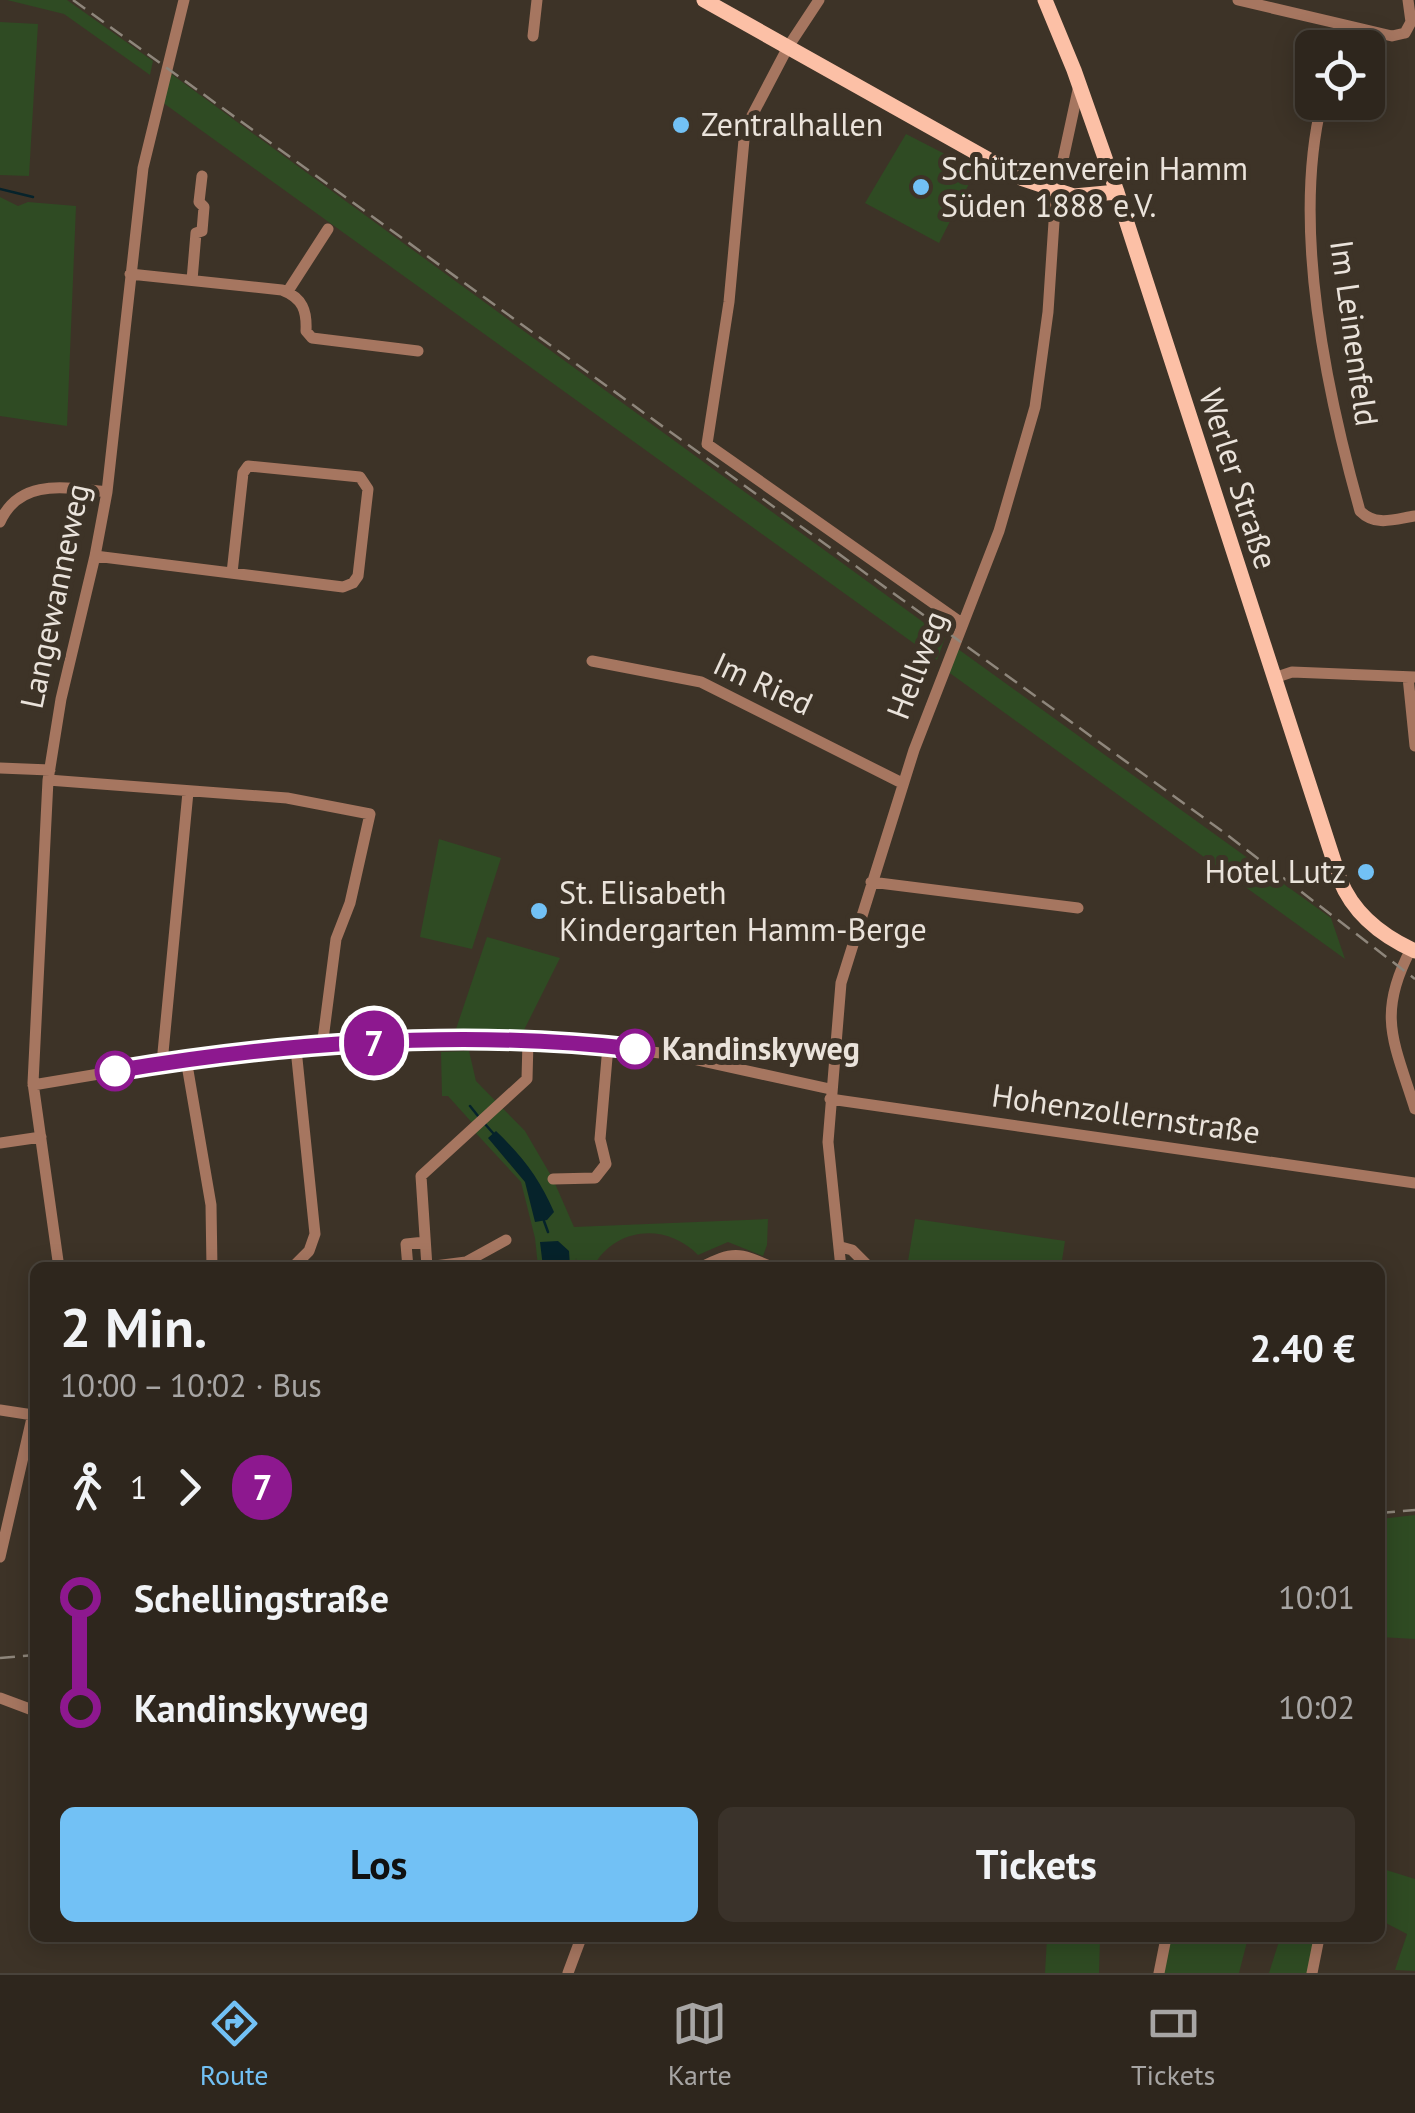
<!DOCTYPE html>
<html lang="de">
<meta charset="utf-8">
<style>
body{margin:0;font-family:"PT Sans",sans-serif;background:#3a322a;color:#f1f3f6;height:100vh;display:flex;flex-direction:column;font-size:38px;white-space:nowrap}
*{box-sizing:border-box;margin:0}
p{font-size:32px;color:#a7a5a4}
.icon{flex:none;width:55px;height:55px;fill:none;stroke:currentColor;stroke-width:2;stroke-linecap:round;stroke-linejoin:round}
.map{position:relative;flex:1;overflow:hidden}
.panel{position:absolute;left:30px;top:1262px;width:1355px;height:680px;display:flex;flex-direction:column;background:#2e261d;border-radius:15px;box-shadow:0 5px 25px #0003,0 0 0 2px #49433b}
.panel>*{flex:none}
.badge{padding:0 20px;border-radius:32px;font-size:35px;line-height:65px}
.tools{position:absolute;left:1295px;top:30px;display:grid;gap:20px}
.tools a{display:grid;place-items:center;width:90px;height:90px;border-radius:15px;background:#2e261d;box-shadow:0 5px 25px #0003,0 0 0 2px #49433b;font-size:50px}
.map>.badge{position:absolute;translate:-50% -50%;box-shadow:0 0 0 5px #fff}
.legs{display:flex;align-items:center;gap:15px;height:110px;padding:0 30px;font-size:32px}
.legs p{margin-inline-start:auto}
.summary{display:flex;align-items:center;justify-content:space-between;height:170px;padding:0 30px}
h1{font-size:55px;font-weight:600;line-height:75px}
.primary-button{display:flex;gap:20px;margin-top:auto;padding:20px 30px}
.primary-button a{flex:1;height:115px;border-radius:15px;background:#72c1f5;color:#111;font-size:40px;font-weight:600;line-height:115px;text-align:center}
.primary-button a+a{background:#3a322a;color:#f1f3f6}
ul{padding:0 30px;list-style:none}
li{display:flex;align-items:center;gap:35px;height:110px;font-size:38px}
li i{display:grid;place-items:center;width:15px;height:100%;margin:0 12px;background:currentColor}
li i::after{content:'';width:25px;height:25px;margin:-12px;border:8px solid;border-radius:50%;background:#2e261d}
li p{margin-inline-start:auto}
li:first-child i{background:linear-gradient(#0000 50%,currentColor 0)}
li:last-child i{background:linear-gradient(currentColor 50%,#0000 0)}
.tabs{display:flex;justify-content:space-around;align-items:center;height:140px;border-top:2px solid #49433b;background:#2e261d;font-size:28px;color:#a7a5a4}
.tabs a{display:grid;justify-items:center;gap:5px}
.tabs .selected{color:#72c1f5}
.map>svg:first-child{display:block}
</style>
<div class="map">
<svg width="1415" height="1973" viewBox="0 0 1415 1973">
<rect width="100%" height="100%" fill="#3d3327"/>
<path fill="#2f4b23" d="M7,0h60l86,61 -3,14 -86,-61z
M0,22l38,2 -9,152 -29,-1z
M170,73l775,565 -8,22 -775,-558z
M906,134l70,36 -37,73 -74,-40z
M0,197l18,9 10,-4 48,4 -9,220 -67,-10z
M958,649l373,269 14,41 -398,-288z
M439,839l62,19 -29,91 -52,-12z
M487,937l73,21 -36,72 -68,-1z
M469,1051l7,30 49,50 28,48 21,48 194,-8 -1,26 -4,11 -35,-14 -30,13c-32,-33 -83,-28 -105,12h-15l-2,-9 -1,9h-37l-3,-29 -14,-56 -48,-52 2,-4 -27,-30h-6l-1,-44z
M915,1219l150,22 -4,26h-154z
M1415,1515v124l-35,-2v-118z
M1380,1868l35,11v92l-20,-1 12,-36 -27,-14z
M1047,1938h53l-1,35h-54z
M1169,1938h79l-9,35h-76z
M1280,1938h35l-7,35h-39z"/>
<path fill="#06232b" d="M496,1131c26,25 44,48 58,81l-7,8 -12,2 -10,-40 -37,-44z
M558,1241l11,10 1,16h-27l-3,-25z"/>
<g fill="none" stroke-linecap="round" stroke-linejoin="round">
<path stroke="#06232b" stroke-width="2.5" d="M0,189l33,8
M470,1106l8,10
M485,1124l8,9
M544,1221l4,11"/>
<path stroke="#a67660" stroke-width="11" d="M819,0l-31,47 -43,82 -16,173 -22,142 256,180
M1238,0l154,36 13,-3
M1405,33l6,-11 -3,-22
M533,36l4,-36
M1336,48l5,-23
M1322,102c-31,124 4,288 38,409 16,16 35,8 55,5
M130,274l152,16c21,8 25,21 24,41l6,7 106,13
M192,280l4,-47 6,-2 2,-24 -5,-5 3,-26
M288,291l40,-62
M0,522c20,-45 67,-34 107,-30
M95,556l248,31 10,-4 5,-7 10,-87 -8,-12 -112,-11 -5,7 -11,100
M592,661l109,21 201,101
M1408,677l7,69
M1274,678l18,-6 123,5
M0,768l50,2
M48,780l239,18 83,16 -20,89 -14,36 -14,108
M871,882l207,26
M1411,949c-35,66 -17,93 4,160
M186,1059l25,146 1,63
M162,1063l26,-271
M33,1085l192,-32 247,-13 94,3 104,11 160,35
M830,1099l585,84
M0,1143l41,-6
M553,1179l42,-1 11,-14 -6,-25 8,-93
M841,1247l11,3 18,18
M427,1267l39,-5 40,-22
M59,1268l-26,-185 15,-303 13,-81 34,-143 12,-64 36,-324 41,-168
M292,1268l17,-17 6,-17 -19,-185
M408,1268l-2,-24 19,-2
M420,1268l7,-1 -6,-91 106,-97 1,-38
M700,1268c35,-18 39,-15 74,0
M841,1268l-13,-126 13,-159 73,-233 85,-219 36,-124 13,-95 8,-120 22,-102
M0,1410l33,5
M0,1557l35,-152
M0,1698l35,13
M568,1973l13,-35
M1159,1973l7,-35
M1312,1973l7,-35"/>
<path stroke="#fcc0a6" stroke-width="15" d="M704,0l319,179 51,17 43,-4
M1045,0l29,70 43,122 223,688c14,35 42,56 75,71"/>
<path stroke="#8e867b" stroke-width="2.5" stroke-dasharray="15 8" stroke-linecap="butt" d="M73,0l1149,831 193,148
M1380,1513l35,-3
M0,1658l35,-3"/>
</g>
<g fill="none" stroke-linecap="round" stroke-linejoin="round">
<defs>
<path id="line-1" d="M115,1071c171,-29 347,-42 520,-22"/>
</defs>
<use href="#line-1" stroke="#fff" stroke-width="22"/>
<use href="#line-1" stroke="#8d188f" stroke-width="15"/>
</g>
<g fill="#72c1f5" stroke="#3d3327" stroke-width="4">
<circle cx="681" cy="125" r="10"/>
<circle cx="921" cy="187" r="10"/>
<circle cx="1366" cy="872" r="10"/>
<circle cx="539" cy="911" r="10"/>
</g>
<g fill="#fff" stroke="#8d188f" stroke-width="5">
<circle cx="635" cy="1049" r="18"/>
<circle cx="115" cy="1071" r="18"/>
</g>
<g text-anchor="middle" stroke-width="10" stroke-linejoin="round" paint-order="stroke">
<g font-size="32" fill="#eae3db" stroke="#3d3327" text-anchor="start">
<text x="701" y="136">Zentralhallen</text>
<text x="941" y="180">Schützenverein Hamm<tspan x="941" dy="37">Süden 1888 e.V.</tspan></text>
<text x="1346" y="883" text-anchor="end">Hotel Lutz</text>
<text x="559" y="904">St. Elisabeth<tspan x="559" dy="37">Kindergarten Hamm-Berge</tspan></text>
</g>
<g font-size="32" fill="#eae3db" stroke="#3d3327">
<text transform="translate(1354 333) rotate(82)" y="11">Im Leinenfeld</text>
<text transform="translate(1238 479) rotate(72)" y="11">Werler Straße</text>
<text transform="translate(55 596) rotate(-78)" y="11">Langewanneweg</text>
<text transform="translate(917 665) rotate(-69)" y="11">Hellweg</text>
<text transform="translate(763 684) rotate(25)" y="11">Im Ried</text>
<text transform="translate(1126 1114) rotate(8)" y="11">Hohenzollernstraße</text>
</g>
<g font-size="32" font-weight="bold" fill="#eae3db" stroke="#3d3327" text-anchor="start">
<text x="662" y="1060">Kandinskyweg</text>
</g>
</g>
</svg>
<div class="tools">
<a><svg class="icon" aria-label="locate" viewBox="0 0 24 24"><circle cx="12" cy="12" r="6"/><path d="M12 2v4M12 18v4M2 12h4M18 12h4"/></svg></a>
</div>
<b class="badge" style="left:374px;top:1043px;background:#8d188f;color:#fff">7</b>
<section class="panel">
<div class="summary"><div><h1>2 Min.</h1><p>10:00 – 10:02 · Bus</p></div><b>2.40 €</b></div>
<div class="legs"><svg class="icon" aria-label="walk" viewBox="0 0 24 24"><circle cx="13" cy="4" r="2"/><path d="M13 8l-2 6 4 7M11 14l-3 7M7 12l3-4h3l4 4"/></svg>1<svg class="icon" aria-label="forward" viewBox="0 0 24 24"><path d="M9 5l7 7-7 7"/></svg><b class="badge" style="background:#8d188f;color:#fff">7</b></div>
<ul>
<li><i style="color:#8d188f"></i><b>Schellingstraße</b><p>10:01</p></li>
<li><i style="color:#8d188f"></i><b>Kandinskyweg</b><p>10:02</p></li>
</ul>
<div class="primary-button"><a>Los</a><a>Tickets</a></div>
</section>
</div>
<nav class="tabs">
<a class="selected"><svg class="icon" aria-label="directions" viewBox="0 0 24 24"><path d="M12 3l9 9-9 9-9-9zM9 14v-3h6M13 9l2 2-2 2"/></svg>Route</a>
<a><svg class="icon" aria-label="map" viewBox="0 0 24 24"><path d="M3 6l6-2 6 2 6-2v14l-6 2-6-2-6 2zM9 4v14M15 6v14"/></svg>Karte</a>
<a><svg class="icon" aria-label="tickets" viewBox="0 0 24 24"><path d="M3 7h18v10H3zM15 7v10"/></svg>Tickets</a>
</nav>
